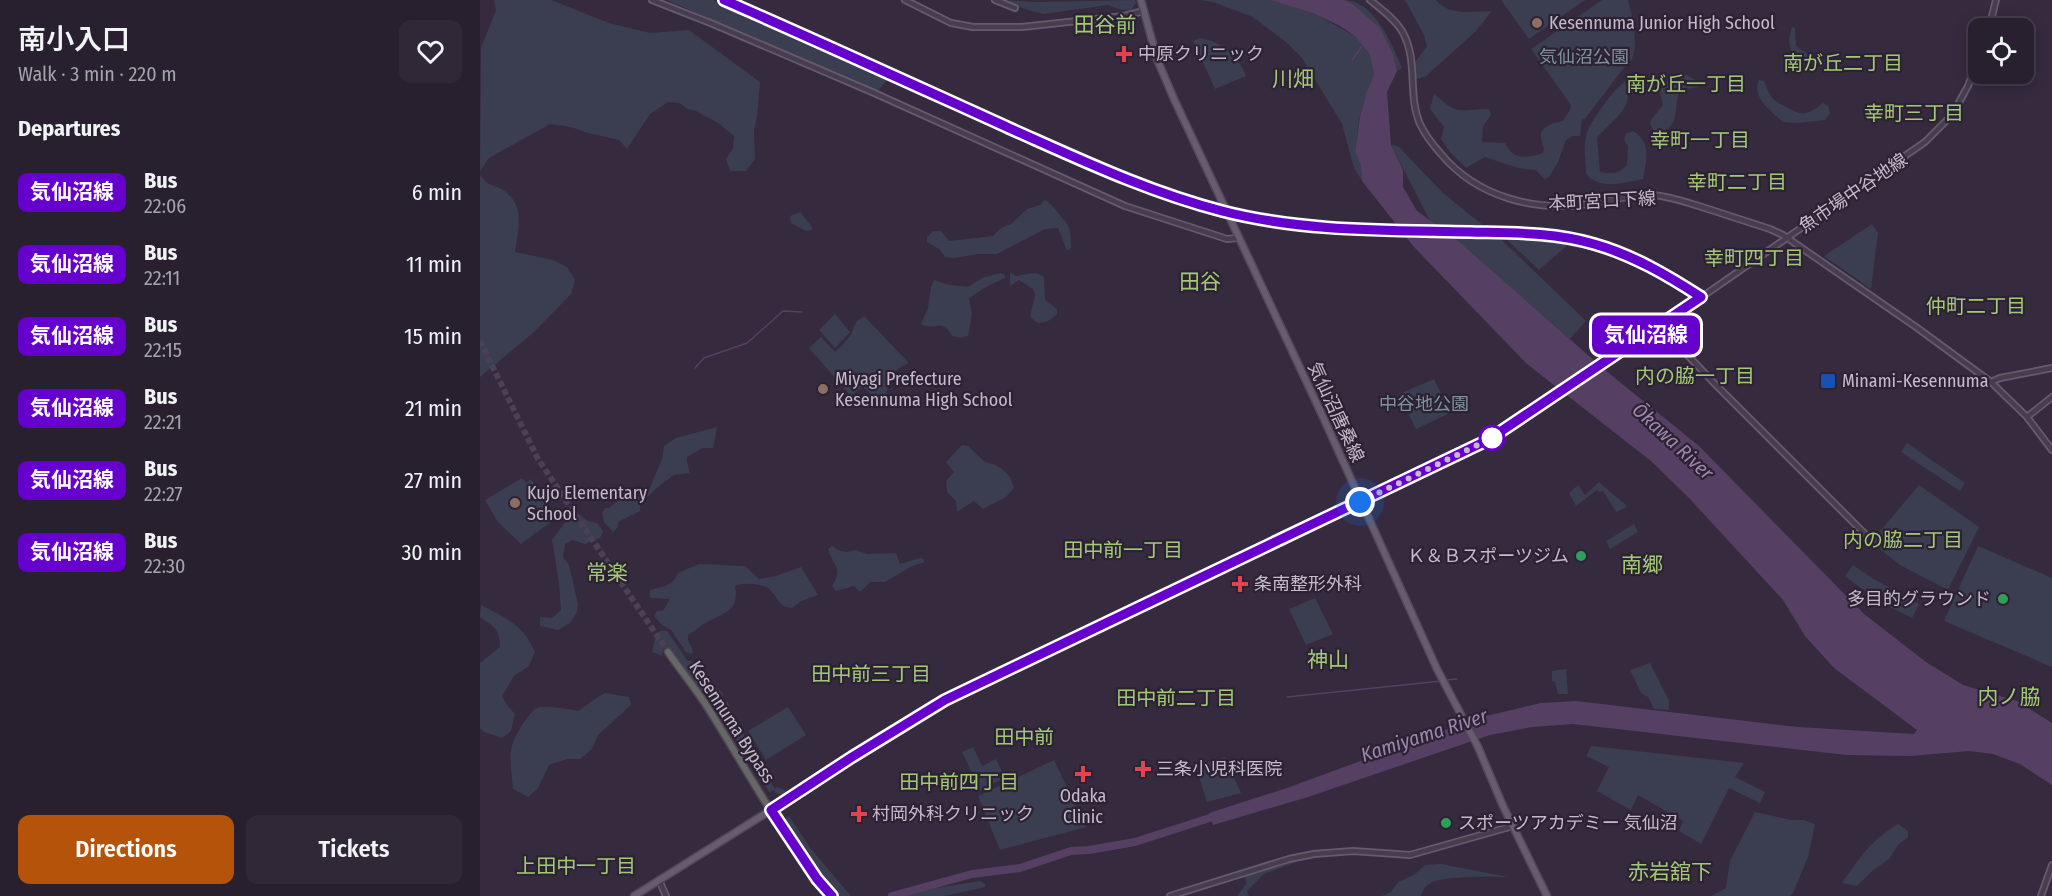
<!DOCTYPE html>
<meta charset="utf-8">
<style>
body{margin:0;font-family:"Fira Sans Condensed","Noto Sans JP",sans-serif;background:#302837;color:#f1f3f6;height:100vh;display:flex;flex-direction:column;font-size:22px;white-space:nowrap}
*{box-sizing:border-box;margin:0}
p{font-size:20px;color:#a5a3aa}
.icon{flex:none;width:33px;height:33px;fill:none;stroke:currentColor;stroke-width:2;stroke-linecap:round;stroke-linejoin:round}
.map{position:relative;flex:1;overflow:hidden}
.panel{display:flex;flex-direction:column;background:#28202f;width:480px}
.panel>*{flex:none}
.badge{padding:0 12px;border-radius:9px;font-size:21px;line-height:39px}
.controls{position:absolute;left:1488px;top:18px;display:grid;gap:12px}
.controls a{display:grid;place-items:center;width:66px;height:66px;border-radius:12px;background:#28202f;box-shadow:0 3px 15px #0003,0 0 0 2px #443e4b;font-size:30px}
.you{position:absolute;width:30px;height:30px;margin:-15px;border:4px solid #fff;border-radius:50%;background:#1a73e8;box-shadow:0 0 0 9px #1a73e833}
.map>.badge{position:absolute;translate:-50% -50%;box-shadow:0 0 0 3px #fff}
h2{padding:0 18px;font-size:22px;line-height:54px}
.round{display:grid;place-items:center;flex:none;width:63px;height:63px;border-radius:12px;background:#302837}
.summary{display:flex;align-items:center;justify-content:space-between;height:102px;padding:0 18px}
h1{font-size:28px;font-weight:600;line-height:45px}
.button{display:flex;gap:12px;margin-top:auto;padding:12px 18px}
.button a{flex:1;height:69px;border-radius:12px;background:#b45309;color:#fff;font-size:24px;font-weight:600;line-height:69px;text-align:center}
.button a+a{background:#302837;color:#f1f3f6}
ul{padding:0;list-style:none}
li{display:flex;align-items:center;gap:18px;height:72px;padding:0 18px}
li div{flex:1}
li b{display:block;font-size:22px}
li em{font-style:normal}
li .badge{min-width:66px;font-weight:700;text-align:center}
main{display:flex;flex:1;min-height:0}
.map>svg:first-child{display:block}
</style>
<main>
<section class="panel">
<div class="summary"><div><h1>南小入口</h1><p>Walk · 3 min · 220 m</p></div><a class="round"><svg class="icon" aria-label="heart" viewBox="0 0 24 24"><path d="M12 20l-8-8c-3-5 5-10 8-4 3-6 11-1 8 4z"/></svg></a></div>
<h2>Departures</h2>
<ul>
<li><span class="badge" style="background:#60c;color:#fff">気仙沼線</span><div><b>Bus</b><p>22:06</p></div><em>6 min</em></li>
<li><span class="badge" style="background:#60c;color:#fff">気仙沼線</span><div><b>Bus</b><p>22:11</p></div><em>11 min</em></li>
<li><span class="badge" style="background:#60c;color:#fff">気仙沼線</span><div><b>Bus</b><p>22:15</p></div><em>15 min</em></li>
<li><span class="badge" style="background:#60c;color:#fff">気仙沼線</span><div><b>Bus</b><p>22:21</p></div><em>21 min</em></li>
<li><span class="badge" style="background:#60c;color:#fff">気仙沼線</span><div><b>Bus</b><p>22:27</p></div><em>27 min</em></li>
<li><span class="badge" style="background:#60c;color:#fff">気仙沼線</span><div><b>Bus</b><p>22:30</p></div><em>30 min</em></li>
</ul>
<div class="button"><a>Directions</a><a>Tickets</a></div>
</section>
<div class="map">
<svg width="1572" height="896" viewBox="0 0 1572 896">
<rect width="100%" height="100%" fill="#362a3f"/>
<path fill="#3b3e50" d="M14,0h57l58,23 41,10 39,-3 71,52 -3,35 -3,13 1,29 -9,12h-16l-4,-12 7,-11 1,-12 -16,-13 -22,-12 -8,-2 -9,-6 -11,-1 -18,12 -23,35 -8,-9 -31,-7 -17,-6 -21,-3 -61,34 -9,13 1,-123 15,-38z
M187,0h46l176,78 -12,14z
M522,0l35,2 98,-2 1,3 -5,7h-9l-14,-5 -65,9 -15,-4z
M719,0h71l45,14 40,22 15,19 4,20 -8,18 -7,27 -4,32 6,14 1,15 -8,-13 -12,-44 -40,-66 -16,-16 -33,-25 -40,-15z
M864,0c30,0 48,44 58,68l-5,3 -4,-17 -42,-51z
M925,0h31c14,17 37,11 56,11l-17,21 -50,45 -14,3 2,-15 14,-19 -3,-11z
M1021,0h84l-56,39z
M1122,0h26l6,24 1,23 -3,12 -13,15 -35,46 -2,-2 -2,18h-7l-7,4 -8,22 -9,15 -5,2 -8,-9 -18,-2 -33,-11 -19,11 -15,-15 -10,-14 3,-12 -14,-18 4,-15c26,23 24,15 55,15l2,6 -8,11 -1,16 23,1c2,3 4,7 6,9 9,8 23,4 32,1 2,-7 -1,-8 -2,-15 -2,-12 13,-15 22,-17l7,-11 1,-5 -40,-56z
M1312,27l3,1 1,18 20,15v4c-22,-5 -32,-15 -24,-38z
M720,38c20,3 40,19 46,38l-31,13 -21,-46 -1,-2z
M1199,74l7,1 12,6v6l-18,3c-7,14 2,46 -27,40l-3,-7 1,-3 12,-15 -3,-13 2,-7z
M1279,80l5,1c8,19 7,18 24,27 16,9 21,6 35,-5l5,3 2,7 -5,7 -28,3 -14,-1c-12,-11 -32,-25 -24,-42z
M1145,82c12,26 -14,38 -28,56l3,34c12,2 19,2 27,-7l1,-19 -4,-6 2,-6 7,-3c19,10 13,31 10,48 -19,4 -44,11 -57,-5 0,-12 -3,-26 0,-38 2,-12 29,-49 39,-54z
M911,145l7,1 45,47 61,49 82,79 -16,18 -119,-102 -20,-14z
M0,175c10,13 11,8 23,15 23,15 15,39 12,62l38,8 14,7 8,13 -4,14 -38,39 -53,44z
M564,200c6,2 6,4 11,9 14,18 16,14 16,39l-4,3 -9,-23 -13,1 -48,25h-19l-24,4 -9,-1 -6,-8 -12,-7v-5l6,-6h8l8,10 44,-5 8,-8 10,-4 16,-15 13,-4z
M320,212l12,15v3l-6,1 -15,-8 -1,-7z
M1392,224l6,9 -7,56 -47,-33z
M1022,235l40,1 29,6 -32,28z
M530,272l6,4c10,-1 20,-7 28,1l1,23 12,9v5c-8,8 -19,14 -27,2l5,-21 -2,-6 -14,-9 -9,6z
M520,273l5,2v3l-19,9 -17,11 3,16 -4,22 -7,2 -9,-2c-10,-19 -17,-4 -31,-12l7,-16 3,-21 3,-7 15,5 19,2 14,-9z
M355,314l15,18 -15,16 -16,-18z
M385,317l44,46c-27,12 -16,22 -28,42l-18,-19 -12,10 -42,-48 12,-11 14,15c5,-5 11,-10 15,-16 5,-8 3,-16 15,-19z
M954,379l16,34 -34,16 -17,-35z
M237,427l-4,21h-11l-15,9c-1,6 3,10 2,16l-15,2 -14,10 -20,19v7l-22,11v5l-5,5 -9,-10 -2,-9 3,-5h4l23,-19 17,1 13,-31 2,-13 12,-8z
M1427,443l58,40 -5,8 -59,-39z
M482,445l6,1 17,16 11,3 6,4 8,8 4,11 -8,9 -23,12 -9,-8 -17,11 -1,-11 -9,-9 -1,-11 8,-9 -8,-10z
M42,478l4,5 5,-4 25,39 -35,26 -23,-22 -13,-22z
M1119,482l27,23 -1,3 -9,4 -13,-21 -4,1 -2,-2 -21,16 -7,-13 8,-7h2l6,9z
M1439,485l60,42 -31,63 -48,-25 -29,-23z
M97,513l11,8 9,2 6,8 -3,7 -15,6 -13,-4 -7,4 -2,13 6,8 9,39 -1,8 -7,11 -12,7 -18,-4v-9l12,1 9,-8 -2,-27 -7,-43 14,-19z
M1154,524l4,8 -28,17 -4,-8z
M352,546l6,4 9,2 9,-2 11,4 29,-1 4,11 20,-6 4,1v3l-12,4 -27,16h-15l-10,10 -6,-6 -18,5 -4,-5c12,-18 1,-20 -4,-37z
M1498,546l74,32v89l-108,-46z
M219,564l46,2 14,13 17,-3 25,-9 17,28 -17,6 -9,7 -9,-2c-5,-4 -8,-12 -13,-16 -7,-7 -27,-8 -35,-4 4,24 -8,26 -26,35 -8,4 -14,10 -21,14 -1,8 5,11 5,18l-3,1 -4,-2 -15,-22 -9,-5 -8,-9 3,-5h6l6,-10v-2l-19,-1v-8c12,-3 23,-4 28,-17z
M1373,565l19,13 47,26 -7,14 -34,-17 -33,-25z
M835,598l18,36 -27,11 -17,-36z
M1,605c26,14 42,19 54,47l-6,14 -15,10 -12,20 5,9 8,9 -4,17 -9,7 -18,-6 -4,-4v-65l20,-16c0,-18 -6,-20 -20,-30z
M180,631h7l20,29 13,4 12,20 12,10 -7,4 -7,-2 -3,1 -39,-49 -5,1 -1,7 -10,-4 2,-10z
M1170,663l19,38v9l-15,-1 -6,-12 -7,-4 -11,-23z
M1086,669l2,25h-10l-3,-12 -3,-1v-10z
M125,693l24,4 2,8 -33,30 -6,14 -12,10h-13l-18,6 -11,23 -10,9 -15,-8c-3,-33 -7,-42 14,-71 4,-5 7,-10 14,-11 12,-1 25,2 37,4l17,-12z
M247,701l19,39 29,49 2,-2 11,4 -4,4 -9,-2v-3l-6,2 -17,-29 -31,-46 -3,-4z
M308,707l18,28 -40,25 -18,-29z
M1111,746l153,17 -9,14 30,15 -5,11 -31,-15 -28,56 -22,-13 4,-10 -45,-26 -7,15 -34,-19 12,-24 -23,-11z
M493,747l9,19 14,-7 9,19 -25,12 -18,-38z
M745,757l16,36 -34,9 -11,-35z
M574,760l32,67 -86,23 -22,-54z
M1275,812l36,8h13l11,4 -7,33 -15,36 -3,3h-79l15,-8 4,-27z
M309,816l22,33 40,47h-13l-18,-22 -35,-52v-3z
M1418,824l10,7v6l-10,8 -9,14 -17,12 -15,15 -15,-3c18,-26 29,-43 56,-59z
M827,858l-43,16 -17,17 2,5h-12l9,-12 -1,-8 37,-13z
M961,864l67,13c-18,0 -65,-2 -79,7 -5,3 -6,7 -8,12h-39l9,-4 7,-10 16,-7 11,-10z
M500,881l5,3v3l-41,9h-37l23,-7z"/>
<path fill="#554063" d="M790,0h74l7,3 29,25 13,26 4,17 -10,21 4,53 12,25v17l14,24 41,30 147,129 94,76 165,168 62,48 37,23 54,16 35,22v62l-32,-21 -27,-10 -24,-3 -59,5 -63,-1 -274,-31 -41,3 -42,8 -182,62 -95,28 -4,-12 78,-25 191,-70 63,-15 35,-2 222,26 116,7 3,-4 -83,-62 -29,-32 -22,-36 -94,-102 -38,-37 -124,-97 -113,-117 -52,-66 -1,-15 -6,-14 5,-35 6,-24 8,-18 -4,-20 -15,-19 -15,-10 -25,-12z"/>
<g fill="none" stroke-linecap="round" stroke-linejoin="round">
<path stroke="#554063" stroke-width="1.5" d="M872,60l10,-14
M215,368l9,-10 43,-15 36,-32 19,1
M966,680l11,-1
M807,697l155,-16"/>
<path stroke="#554063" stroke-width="8" d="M412,896l80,-22 48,-6 51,-17 18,-1 46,-8 84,-27"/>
<path stroke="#4b4054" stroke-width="6" stroke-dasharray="6 3" stroke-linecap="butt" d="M0,341l58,118 130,193"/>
<defs>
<path id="tertiary" d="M172,0l61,24 159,68 253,114 102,33 11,-1
M425,0l46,23 22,4h49l102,-11 20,-5
M515,0l20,8
M890,0c11,9 25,19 32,31 17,29 5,63 18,93 5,11 13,21 21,30 36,43 93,58 148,50 21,-3 42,-10 63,-9 18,1 36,8 53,13 22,7 43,14 65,21l13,6 133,92 75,55 36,35 25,33
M1509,28l7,-28
M1180,326l54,57 156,156
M1511,382l9,-4 52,-10
M1547,417l25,-20
M291,810l81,-53 93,-57 554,-267 161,-107 265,-184 27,-27 16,-29 10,-27
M179,880l7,16
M690,896l119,-37 25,-5 39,-3 57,4 103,-29
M1561,896l11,-31"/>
<path id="primary" d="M661,0l16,59 17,40 149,318 114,252 41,78 25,59 44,90
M154,896l137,-86"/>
<path id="trunk" d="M188,652c13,19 28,37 40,56 40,63 75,131 124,188"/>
</defs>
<use href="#tertiary" stroke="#665b6c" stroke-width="8"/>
<use href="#primary" stroke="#514758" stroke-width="9"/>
<use href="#trunk" stroke="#504556" stroke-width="9"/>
<use href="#tertiary" stroke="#483d4f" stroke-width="4.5"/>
<use href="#primary" stroke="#675c6f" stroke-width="6"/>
<use href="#trunk" stroke="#666865" stroke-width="6"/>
</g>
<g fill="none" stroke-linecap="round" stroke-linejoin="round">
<defs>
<path id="line" d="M244,0c96,42 190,85 285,128 70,31 139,64 213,83 81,21 166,19 248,21 42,1 83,0 124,12 39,11 73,31 107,53l-213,143 -543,260 -93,57 -81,53 46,69 15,17"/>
</defs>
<use href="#line" stroke="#fff" stroke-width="14"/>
<use href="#line" stroke="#60c" stroke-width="9"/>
<path stroke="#c4bac9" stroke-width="6" stroke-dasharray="0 10.8" d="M880,502l132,-64"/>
</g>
<g fill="#8d6e63" stroke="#2d2234" stroke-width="2">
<circle cx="1057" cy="23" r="6"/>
<circle cx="343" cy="389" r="6"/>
<circle cx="35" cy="503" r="6"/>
</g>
<g fill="#e0444e" stroke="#2d2234" stroke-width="2">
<path d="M641 45h6v6h6v6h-6v6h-6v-6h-6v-6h6z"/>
<path d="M757 575h6v6h6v6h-6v6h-6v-6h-6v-6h6z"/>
<path d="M660 760h6v6h6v6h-6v6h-6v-6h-6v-6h6z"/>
<path d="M600 765h6v6h6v6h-6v6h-6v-6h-6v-6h6z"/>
<path d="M376 805h6v6h6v6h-6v6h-6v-6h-6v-6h6z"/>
</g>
<rect fill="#1a4fb4" stroke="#2d2234" stroke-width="2" x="1340" y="373" width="16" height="16" rx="3"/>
<circle fill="#fff" stroke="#60c" stroke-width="3" cx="1012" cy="438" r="12"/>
<g fill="#2e9e5b" stroke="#2d2234" stroke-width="2">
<circle cx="1101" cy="556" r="6"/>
<circle cx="1523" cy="599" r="6"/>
<circle cx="966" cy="823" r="6"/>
</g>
<g text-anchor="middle" stroke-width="4.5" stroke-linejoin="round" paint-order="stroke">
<g font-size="18" fill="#c4bac9" stroke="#2d2234" text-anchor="start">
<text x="1069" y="29">Kesennuma Junior High School</text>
<text x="658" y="60">中原クリニック</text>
<text x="355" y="385">Miyagi Prefecture<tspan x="355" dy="21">Kesennuma High School</tspan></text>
<text x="1362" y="387">Minami-Kesennuma</text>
<text x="47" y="499">Kujo Elementary<tspan x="47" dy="21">School</tspan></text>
<text x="1089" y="562" text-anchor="end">Ｋ＆Ｂスポーツジム</text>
<text x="774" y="590">条南整形外科</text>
<text x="1511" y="605" text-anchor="end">多目的グラウンド</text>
<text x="676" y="775">三条小児科医院</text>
<text x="603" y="802" text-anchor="middle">Odaka<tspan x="603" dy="21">Clinic</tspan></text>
<text x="392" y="820">村岡外科クリニック</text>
<text x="978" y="829">スポーツアカデミー 気仙沼</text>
</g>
<g font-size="18" fill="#7b949c" stroke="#2d2234">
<text x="1104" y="63">気仙沼公園</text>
<text x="944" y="410">中谷地公園</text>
</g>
<g font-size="18" fill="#c4bac9" stroke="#2d2234">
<text transform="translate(1373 193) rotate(-34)" y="6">魚市場中谷地線</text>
<text transform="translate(1122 201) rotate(-3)" y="6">本町宮口下線</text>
<text transform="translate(856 412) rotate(65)" y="6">気仙沼唐桑線</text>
<text transform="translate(252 722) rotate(57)" y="6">Kesennuma Bypass</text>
</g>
<g font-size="20" fill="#a2c975" stroke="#2d2234">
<text x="1363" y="70">南が丘二丁目</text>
<text x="1206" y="91">南が丘一丁目</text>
<text x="1434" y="120">幸町三丁目</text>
<text x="1220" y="147">幸町一丁目</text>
<text x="1257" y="189">幸町二丁目</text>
<text x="1274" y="265">幸町四丁目</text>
<text x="1496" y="313">仲町二丁目</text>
<text x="1215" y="383">内の脇一丁目</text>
<text x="1423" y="547">内の脇二丁目</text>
<text x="643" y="557">田中前一丁目</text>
<text x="391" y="681">田中前三丁目</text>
<text x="696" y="705">田中前二丁目</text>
<text x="544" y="744">田中前</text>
<text x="479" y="789">田中前四丁目</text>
<text x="96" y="873">上田中一丁目</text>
</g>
<g font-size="20" font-style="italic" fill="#9d86ac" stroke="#2d2234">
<text transform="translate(1193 441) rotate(43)" y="7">Ōkawa River</text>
<text transform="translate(944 735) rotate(-18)" y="7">Kamiyama River</text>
</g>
<g font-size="21" fill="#a2c975" stroke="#2d2234">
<text x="625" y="32">田谷前</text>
<text x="813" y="86">川畑</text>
<text x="720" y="289">田谷</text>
<text x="1162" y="572">南郷</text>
<text x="127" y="580">常楽</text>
<text x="848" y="667">神山</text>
<text x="1529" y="704">内ノ脇</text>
<text x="1190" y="879">赤岩舘下</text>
</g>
</g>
</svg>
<div class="controls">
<a><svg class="icon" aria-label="locate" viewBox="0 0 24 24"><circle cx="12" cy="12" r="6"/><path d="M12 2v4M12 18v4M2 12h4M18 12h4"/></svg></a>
</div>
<div class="you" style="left:880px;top:502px"></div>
<b class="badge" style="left:1166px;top:335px;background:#60c;color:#fff">気仙沼線</b>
</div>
</main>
